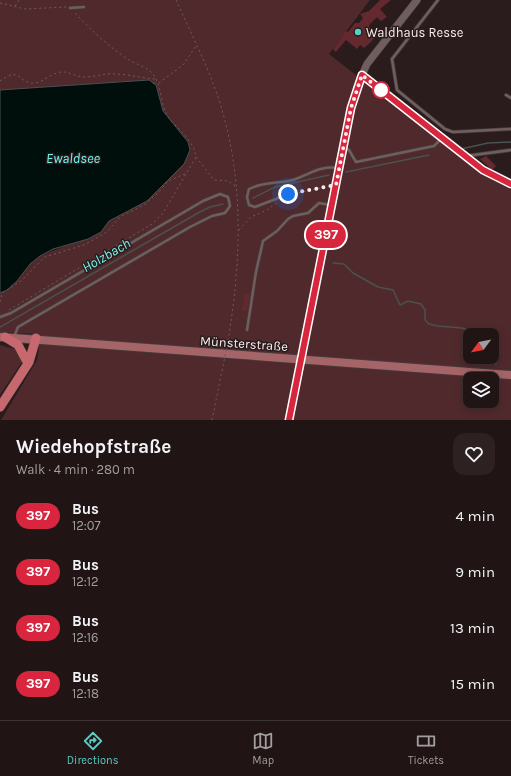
<!DOCTYPE html>
<meta charset="utf-8">
<style>
body{margin:0;font-family:Karla,sans-serif;background:#2d2122;color:#f1f3f6;height:100vh;display:flex;flex-direction:column;font-size:15px;white-space:nowrap}
*{box-sizing:border-box;margin:0}
p{font-size:13px;color:#a29ea0}
.icon{flex:none;width:22px;height:22px;fill:none;stroke:currentColor;stroke-width:2;stroke-linecap:round;stroke-linejoin:round}
.map{position:relative;height:420px;overflow:hidden}
.side{display:flex;flex-direction:column;background:#201415;flex:1}
.side>*{flex:none}
.badge{padding:0 8px;border-radius:13px;font-size:14px;line-height:26px}
.needle{width:26px;rotate:238deg}
.buttons{position:absolute;left:463px;top:328px;display:grid;gap:8px}
.buttons a{display:grid;place-items:center;width:36px;height:36px;border-radius:8px;background:#201415;box-shadow:0 2px 10px #0003,0 0 0 1px #3d3334;font-size:20px}
.you{position:absolute;width:20px;height:20px;margin:-10px;border:3px solid #fff;border-radius:50%;background:#1a73e8;box-shadow:0 0 0 6px #1a73e833}
.map>.badge{position:absolute;translate:-50% -50%;box-shadow:0 0 0 2px #fff}
.round{display:grid;place-items:center;flex:none;width:42px;height:42px;border-radius:12px;background:#2d2122}
.headline{display:flex;align-items:center;justify-content:space-between;height:68px;padding:0 16px}
h1{font-size:19px;font-weight:700;line-height:30px}
ul{padding:0;list-style:none}
li{display:flex;align-items:center;gap:12px;height:56px;padding:0 16px}
li div{flex:1}
li b{display:block;font-size:15px}
li em{font-style:normal}
li .badge{min-width:44px;font-weight:700;text-align:center}
.tabs{display:flex;justify-content:space-around;align-items:center;height:56px;border-top:1px solid #3d3334;background:#201415;font-size:11px;color:#a29ea0}
.tabs a{display:grid;justify-items:center;gap:2px}
.tabs .active{color:#56cec3}
.map>svg:first-child{display:block}
</style>
<div class="map">
<svg width="511" height="420" viewBox="0 0 511 420">
<rect width="100%" height="100%" fill="#2a1b1c"/>
<path fill="#50292c" fill-rule="evenodd" d="M0,0h370l-41,54 159,124 23,11v231h-510l36,-60 2,-12 -3,-14 -36,-2v-39l7,-3 10,-9 13,-17 10,-8 61,-24 8,-11 38,-20 37,-37 4,-22 -25,-31 -7,-26 -7,-5 -149,10zM470,335h22v22h-22zM470,379h22v22h-22z
M0,345l15,4 7,13 -22,33z"/>
<path fill="#000e0c" stroke="#4a514f" d="M149,80l7,5 7,26 25,31 2,8 -6,14 -37,37 -38,20 -8,11 -13,7 -35,10 -13,7 -10,8 -13,17 -10,9 -7,3v-203z"/>
<g fill="none" stroke-linecap="round" stroke-linejoin="round">
<path stroke="#4a514f" stroke-width="1.5" d="M461,149l27,-6 23,-1
M346,172l83,-17
M253,198l22,-11 54,-12
M333,263l11,1 9,9 25,14 15,3 7,15 8,-4 13,3 4,6v10l4,4 9,2 24,2 5,2 3,5
M0,327l198,-114 12,-6 13,-3
M490,357l6,7"/>
</g>
<path fill="#63292e" d="M380,0h11l-11,9 7,8 -6,4 -4,-4 -7,7 -1,3 8,7 -6,8 -7,6 -4,-3 -3,4 -11,-9 -10,12 -3,-3 13,-18 2,1 7,-9h4l4,-5 -3,-4 9,-3z
M486,156l10,10 -4,4 -12,-11z
M245,293l5,1 -3,17 -5,-1z"/>
<g fill="none" stroke-linecap="round" stroke-linejoin="round">
<defs>
<path id="lane" d="M438,0l-46,59 5,31 48,39 8,3 58,-3
M70,8l14,-1
M506,95l5,3
M344,148l5,2 7,12 78,-16 8,-8
M466,156l45,-6
M281,197l-26,10 -6,-2 -2,-8 2,-8c16,-8 29,-5 44,-9 16,-5 27,-15 45,-12
M0,317l11,-4 192,-112 17,-7 8,3 2,9 -5,7 -13,3 -22,11 -172,100 -4,10
M247,330l9,-58 7,-31 14,-10 11,-12 5,-3 15,-3 11,-10 11,2"/>
<path id="street" d="M362,75l121,95 28,14"/>
<path id="secondary" d="M289,420l62,-312 6,-22 10,-22 50,-64"/>
<path id="primary" d="M0,337l511,38"/>
<path id="highway" d="M5,337l13,8 8,15
M0,407l29,-45 7,-24"/>
</defs>
<use href="#lane" stroke="#453939" stroke-width="4"/>
<use href="#street" stroke="#453939" stroke-width="6"/>
<use href="#secondary" stroke="#453939" stroke-width="8"/>
<use href="#primary" stroke="#453939" stroke-width="10"/>
<use href="#highway" stroke="#453939" stroke-width="10"/>
<path stroke="#6b5d5d" stroke-width="1" stroke-dasharray="2 3" stroke-linecap="butt" d="M176,0c15,34 33,68 44,103 25,81 21,162 7,244
M0,3l25,6 41,-2
M15,6l4,-6
M0,81c22,-16 18,4 35,2 9,-1 16,-10 26,-11 7,-1 15,5 24,5 10,0 19,-4 30,-3 13,0 26,4 40,5
M159,83l24,-18 13,-19
M153,84l4,-3
M196,157l18,23 14,1 7,5
M284,196l46,-10
M239,230l12,-13 16,-7 9,-7
M0,302l2,-9 19,-12 24,-24 39,-12 23,-13 13,-15 24,-12 15,-13 9,-11 19,-8
M9,310l143,-86 11,-11 33,-56c-2,-17 -18,-27 -27,-39 -10,-14 -6,-32 -17,-45 -6,-7 -18,-9 -26,-15 -19,-13 -36,-29 -52,-46
M212,420l12,-59"/>
<use href="#lane" stroke="#705d5d" stroke-width="2.5"/>
<use href="#street" stroke="#705d5d" stroke-width="5"/>
<use href="#secondary" stroke="#705d5d" stroke-width="7"/>
<use href="#primary" stroke="#a46468" stroke-width="8"/>
<use href="#highway" stroke="#c7686f" stroke-width="9"/>
<path stroke="#6b5d5d" stroke-width="1" stroke-dasharray="2 3" stroke-linecap="butt" d="M224,361l3,-14"/>
</g>
<g fill="none" stroke-linecap="round" stroke-linejoin="round">
<defs>
<path id="line" d="M289,420l62,-312 11,-33 121,95 28,14"/>
</defs>
<use href="#line" stroke="#fff" stroke-width="9"/>
<use href="#line" stroke="#d7263d" stroke-width="6"/>
<path stroke="#f8ecec" stroke-width="4" stroke-dasharray="0 7.2" d="M288,194l48,-9 15,-77 11,-33 19,15"/>
</g>
<circle fill="#56cec3" stroke="#2a1b1c" stroke-width="1.5" cx="358" cy="32" r="4"/>
<circle fill="#fff" stroke="#d7263d" stroke-width="2" cx="381" cy="90" r="8"/>
<g text-anchor="middle" stroke-width="3" stroke-linejoin="round" paint-order="stroke">
<g font-size="13" fill="#f8ecec" stroke="#2a1b1c" text-anchor="start">
<text x="366" y="37">Waldhaus Resse</text>
</g>
<g font-size="13" fill="#f8ecec" stroke="#2a1b1c">
<text transform="translate(244 343) rotate(4)" y="5">Münsterstraße</text>
</g>
<g font-size="14" font-style="italic" fill="#76f4e9" stroke="#2a1b1c">
<text x="73" y="163">Ewaldsee</text>
<text transform="translate(106 255) rotate(-30)" y="5">Holzbach</text>
</g>
</g>
</svg>
<div class="buttons">
<a><svg class="needle" viewBox="-14 -14 28 28"><path d="M0-13l5 13h-10z" fill="#e53935"/><path d="M0 13l5-13h-10z" fill="#a29ea0"/></svg></a>
<a><svg class="icon" aria-label="layers" viewBox="0 0 24 24"><path d="M12 4l9 5-9 5-9-5zM3 14l9 5 9-5"/></svg></a>
</div>
<div class="you" style="left:288px;top:194px"></div>
<b class="badge" style="left:326px;top:235px;background:#d7263d;color:#fff">397</b>
</div>
<section class="side">
<div class="headline"><div><h1>Wiedehopfstraße</h1><p>Walk · 4 min · 280 m</p></div><a class="round"><svg class="icon" aria-label="heart" viewBox="0 0 24 24"><path d="M12 20l-8-8c-3-5 5-10 8-4 3-6 11-1 8 4z"/></svg></a></div>
<ul>
<li><span class="badge" style="background:#d7263d;color:#fff">397</span><div><b>Bus</b><p>12:07</p></div><em>4 min</em></li>
<li><span class="badge" style="background:#d7263d;color:#fff">397</span><div><b>Bus</b><p>12:12</p></div><em>9 min</em></li>
<li><span class="badge" style="background:#d7263d;color:#fff">397</span><div><b>Bus</b><p>12:16</p></div><em>13 min</em></li>
<li><span class="badge" style="background:#d7263d;color:#fff">397</span><div><b>Bus</b><p>12:18</p></div><em>15 min</em></li>
</ul>
</section>
<nav class="tabs">
<a class="active"><svg class="icon" aria-label="directions" viewBox="0 0 24 24"><path d="M12 3l9 9-9 9-9-9zM9 14v-3h6M13 9l2 2-2 2"/></svg>Directions</a>
<a><svg class="icon" aria-label="map" viewBox="0 0 24 24"><path d="M3 6l6-2 6 2 6-2v14l-6 2-6-2-6 2zM9 4v14M15 6v14"/></svg>Map</a>
<a><svg class="icon" aria-label="tickets" viewBox="0 0 24 24"><path d="M3 7h18v10H3zM15 7v10"/></svg>Tickets</a>
</nav>
